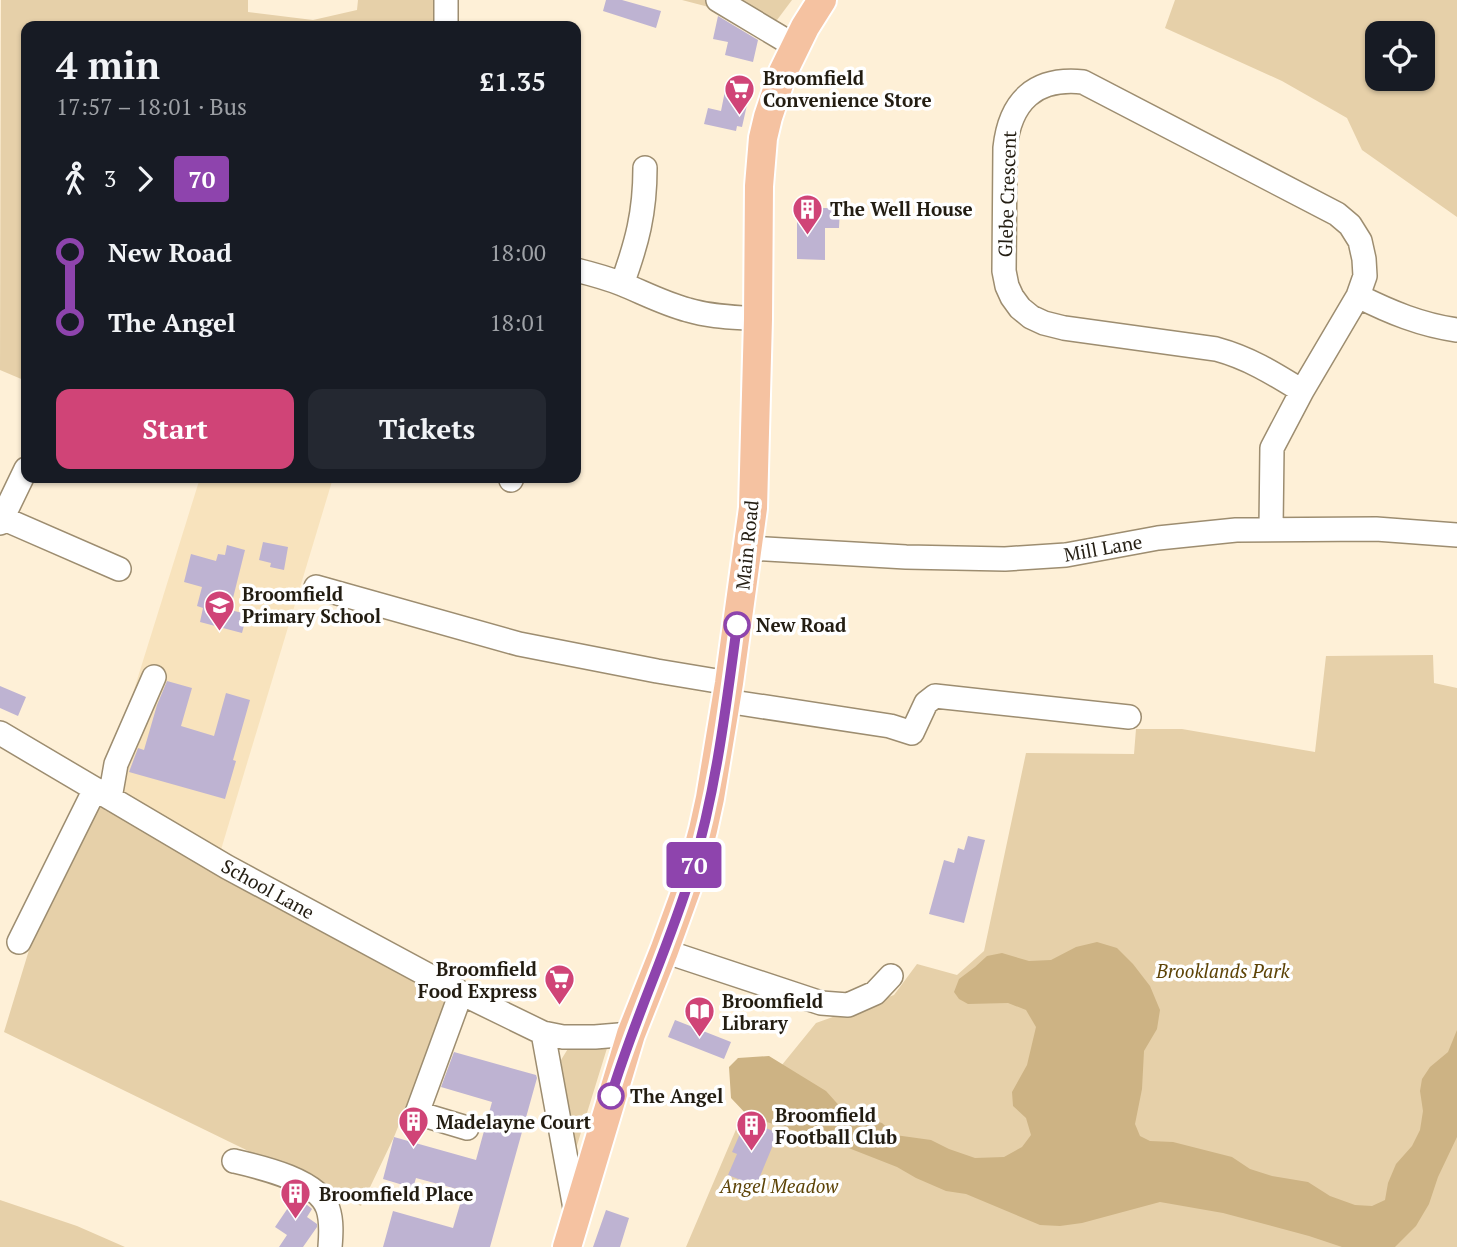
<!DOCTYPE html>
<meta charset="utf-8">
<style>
body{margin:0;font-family:"PT Serif",serif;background:#242831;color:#f1f3f6;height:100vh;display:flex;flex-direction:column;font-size:26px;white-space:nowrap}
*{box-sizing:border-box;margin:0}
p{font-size:23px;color:#9ea1a6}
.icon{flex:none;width:38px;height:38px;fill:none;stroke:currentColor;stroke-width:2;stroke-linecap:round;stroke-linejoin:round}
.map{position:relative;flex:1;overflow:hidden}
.drawer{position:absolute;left:21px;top:21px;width:560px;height:462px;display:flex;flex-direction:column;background:#171b24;border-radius:14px;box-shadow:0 2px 5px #0004}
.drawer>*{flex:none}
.badge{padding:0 14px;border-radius:5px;font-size:24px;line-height:46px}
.tools{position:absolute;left:1365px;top:21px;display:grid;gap:14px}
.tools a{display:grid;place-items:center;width:70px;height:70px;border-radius:14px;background:#171b24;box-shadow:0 2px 5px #0004;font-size:35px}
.map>.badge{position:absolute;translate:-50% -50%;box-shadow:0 0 0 4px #fff}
.legs{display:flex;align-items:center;gap:10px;height:77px;padding:0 35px;font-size:23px}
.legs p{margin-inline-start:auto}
.overview{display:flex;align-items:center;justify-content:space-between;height:119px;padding:0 35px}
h1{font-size:38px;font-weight:700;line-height:52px}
.button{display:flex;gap:14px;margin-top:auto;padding:14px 35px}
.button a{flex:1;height:80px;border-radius:14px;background:#d04477;color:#fff;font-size:28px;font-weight:700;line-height:80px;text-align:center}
.button a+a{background:#242831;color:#f1f3f6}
ul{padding:0 35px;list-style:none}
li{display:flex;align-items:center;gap:24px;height:70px;font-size:26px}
li i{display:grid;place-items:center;width:10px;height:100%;margin:0 9px;background:currentColor}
li i::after{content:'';width:18px;height:18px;margin:-9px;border:5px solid;border-radius:50%;background:#171b24}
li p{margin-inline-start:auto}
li:first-child i{background:linear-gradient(#0000 50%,currentColor 0)}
li:last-child i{background:linear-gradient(currentColor 50%,#0000 0)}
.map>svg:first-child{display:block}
</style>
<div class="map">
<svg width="1457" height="1247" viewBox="0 0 1457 1247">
<rect width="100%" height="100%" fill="#fef0d7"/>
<path fill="#f8e3bd" d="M200,478h133l-113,375 -116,-67z"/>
<path fill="#e6d0a9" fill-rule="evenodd" d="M1,0h247v12l65,8 44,-10 1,-10h85l-2,26h-415v355l-26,-11z
M682,0h110l-18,24z
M1175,0h282v217l-95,-67 -15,-32 -65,-37 -117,-53zM1377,33h46v46h-46z
M1433,655l1,28 23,5v559h-771l57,-134 73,-90 78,-28 23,-31 40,11 27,-24 42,-198 108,1 2,-25h46l133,23 11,-96z
M99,799l351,198 -56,140 -33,69 -357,-174 25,-82z
M608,1045l-34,110 -13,-95 8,-13z
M0,1200l77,26 48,21h-125z"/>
<path fill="#cdb384" d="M1097,942l20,6 16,16 17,22 10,24 -3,19 -13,22 -2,38 -7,35 5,12 10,5 23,1 59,15 18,12 22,7 36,6 22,14 25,9 17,1 13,-6 3,-17 8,-19 16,-18 8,-16 3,-19 -3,-20 2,-12 8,-12 18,-15 9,-22v107l-19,40 -9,27 -13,22 -21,21h-53l-33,-11 -86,-23 -63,-11 -78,21 -22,3 -20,-1 -74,-31 -20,-3 -30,-13 -19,-11 -51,-20 -98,-31 -17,-18 -2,-31 9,-9 31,-2 57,35 18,20 16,6 22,6 13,12 36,5 18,9 26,9 29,-1 18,-10 9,-12 -5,-17 -13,-12 -1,-14 15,-27 9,-38 -10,-17 -18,-7 -40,1 -9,-5 -5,-7 5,-13 16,-12 12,-11 15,-3 27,8 22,-1 25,-13z"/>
<path fill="#beb3d2" d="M606,0h16l39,11 -5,17 -53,-17z
M718,16l40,24 -5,22 -28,-7 3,-13 -15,-3z
M725,91l24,5 -7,31 -5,-1 -1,5 -32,-7 4,-16 13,3z
M818,208h22l-1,20h-14v32l-28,-1v-43h21z
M263,542l25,5 -4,23 -14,-3 1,-4 -12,-3z
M227,545l18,5 -15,60 17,4 -5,19 -42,-11 3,-14 -6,-2 5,-19 -18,-5 7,-28 25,7 2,-7 7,1z
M167,681l25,7 -11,38 33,10 12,-43 24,7 -17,60 3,1 -11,38 -96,-27 9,-24 6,2 13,-45z
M0,686l26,11 -8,19 -18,-8z
M968,836l17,4 -21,83 -35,-9 15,-54 10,3 4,-15 6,2z
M675,1020l56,22 -7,17 -56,-22z
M454,1052l82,23 1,3 -47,169h-107l10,-36 60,17 11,-37 -48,-13 -3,10 -30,-9 11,-42 82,23 16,-58 -51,-15z
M746,1120l32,13 -22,53 -28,-11 9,-21 -5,-2z
M296,1196l15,12 1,1 -5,8 10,7v3l-14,20h-24l8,-12 -12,-8z
M606,1210l23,8 -9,29h-27z"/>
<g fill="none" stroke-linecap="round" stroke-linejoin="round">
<defs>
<path id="minor" d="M718,0l77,46
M446,26v-26
M576,270c16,4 31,8 46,14 22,9 43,20 66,26 23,7 46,7 70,9
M622,284c15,-41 23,-71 23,-116
M1358,296c32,16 63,29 99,34
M511,480l1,-2
M2,518l117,51
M0,523l26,-54
M1271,528l1,-80 30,-57 56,-95 7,-20 -1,-17 -4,-18 -10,-16 -13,-11 -254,-132c-48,-5 -73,19 -78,66l-1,123 3,15 5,11 8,11 11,9 13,6 20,5 152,21c33,9 57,24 86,42
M748,548l158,9 99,2 61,-4 92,-17 78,-8 140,-1 81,6
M316,587l203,57 138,27 72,12
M726,701l164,25 22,7 14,-30 9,-7 194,21
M0,733l227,134 234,126 82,40 20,4h32l36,-3
M110,798l6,-34 38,-87
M19,942l76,-153
M664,951l157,52 27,2 27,-12 16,-17
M461,993l-44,120 50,15
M543,1033l33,181
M234,1161c26,6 85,19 94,48 4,12 3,26 2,38"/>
<path id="major" d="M567,1247l64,-213 33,-83 24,-66 15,-55 7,-32 19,-115 24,-175 5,-189 1,-133 4,-48 5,-21 15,-45 22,-45 17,-27"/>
</defs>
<use href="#minor" stroke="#9d8d70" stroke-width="26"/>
<use href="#major" stroke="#fff" stroke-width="32"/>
<use href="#minor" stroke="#fff" stroke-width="23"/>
<use href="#major" stroke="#f5c2a1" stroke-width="28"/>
</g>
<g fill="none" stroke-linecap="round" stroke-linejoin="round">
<defs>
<path id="line-1" d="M611,1096c23,-77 58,-149 81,-225 24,-80 34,-164 45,-246"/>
</defs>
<use href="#line-1" stroke="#fff" stroke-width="16"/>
<use href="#line-1" stroke="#8e44ad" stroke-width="10"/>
</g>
<defs>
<symbol id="supermarket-pin" viewBox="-11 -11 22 30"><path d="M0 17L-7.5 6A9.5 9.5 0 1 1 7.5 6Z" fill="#d04477" stroke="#fff"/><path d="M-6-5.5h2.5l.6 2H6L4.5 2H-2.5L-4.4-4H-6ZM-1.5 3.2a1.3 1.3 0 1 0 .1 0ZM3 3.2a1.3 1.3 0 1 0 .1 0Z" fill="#fff"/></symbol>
<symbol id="building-pin" viewBox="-11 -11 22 30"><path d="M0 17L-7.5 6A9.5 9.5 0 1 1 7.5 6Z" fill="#d04477" stroke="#fff"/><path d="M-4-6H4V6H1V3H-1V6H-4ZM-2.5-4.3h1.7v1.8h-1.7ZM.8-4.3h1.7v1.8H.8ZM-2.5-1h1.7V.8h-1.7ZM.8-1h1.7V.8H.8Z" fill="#fff"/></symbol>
<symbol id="school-pin" viewBox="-11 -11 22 30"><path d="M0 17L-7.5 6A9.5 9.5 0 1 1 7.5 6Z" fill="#d04477" stroke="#fff"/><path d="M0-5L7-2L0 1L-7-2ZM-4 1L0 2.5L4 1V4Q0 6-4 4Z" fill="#fff"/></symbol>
<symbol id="library-pin" viewBox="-11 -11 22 30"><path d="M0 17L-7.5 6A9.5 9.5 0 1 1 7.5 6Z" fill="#d04477" stroke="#fff"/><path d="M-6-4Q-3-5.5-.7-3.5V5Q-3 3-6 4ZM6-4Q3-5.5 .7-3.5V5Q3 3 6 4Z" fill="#fff"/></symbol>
</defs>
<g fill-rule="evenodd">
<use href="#supermarket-pin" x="722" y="72" width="35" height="47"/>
<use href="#building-pin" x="790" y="192" width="35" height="47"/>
<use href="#school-pin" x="202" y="588" width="35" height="47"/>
<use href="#supermarket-pin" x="542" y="962" width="35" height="47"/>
<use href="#library-pin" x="682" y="994" width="35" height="47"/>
<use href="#building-pin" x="396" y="1104" width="35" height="47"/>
<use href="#building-pin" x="734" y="1108" width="35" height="47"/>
<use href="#building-pin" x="278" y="1176" width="35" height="47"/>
</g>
<g fill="#fff" stroke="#8e44ad" stroke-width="3.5">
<circle cx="737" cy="625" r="12"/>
<circle cx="611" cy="1096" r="12"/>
</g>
<g text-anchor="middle" stroke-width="7" stroke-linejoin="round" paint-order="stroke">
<g font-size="19" font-weight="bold" fill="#231d12" stroke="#fff" text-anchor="start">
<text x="763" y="85">Broomfield<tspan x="763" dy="22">Convenience Store</tspan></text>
<text x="830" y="216">The Well House</text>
<text x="242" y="601">Broomfield<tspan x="242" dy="22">Primary School</tspan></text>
<text x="537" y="976" text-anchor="end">Broomfield<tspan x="537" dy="22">Food Express</tspan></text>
<text x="722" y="1008">Broomfield<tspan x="722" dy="22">Library</tspan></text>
<text x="775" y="1122">Broomfield<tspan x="775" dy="22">Football Club</tspan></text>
<text x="436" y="1129">Madelayne Court</text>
<text x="319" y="1201">Broomfield Place</text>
</g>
<g font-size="19" fill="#231d12" stroke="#fff">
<text transform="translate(1007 194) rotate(-88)" y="7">Glebe Crescent</text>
<text transform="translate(747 545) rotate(-84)" y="7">Main Road</text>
<text transform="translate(1103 548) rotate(-10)" y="7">Mill Lane</text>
<text transform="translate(268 889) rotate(29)" y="7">School Lane</text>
</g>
<g font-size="19" font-weight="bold" fill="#231d12" stroke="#fff" text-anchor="start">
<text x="756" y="632">New Road</text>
<text x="630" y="1103">The Angel</text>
</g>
<g font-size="19" font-style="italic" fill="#5d4306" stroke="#fff">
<text x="1223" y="978">Brooklands Park</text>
<text x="779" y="1193">Angel Meadow</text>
</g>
</g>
</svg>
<div class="tools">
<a><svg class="icon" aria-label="locate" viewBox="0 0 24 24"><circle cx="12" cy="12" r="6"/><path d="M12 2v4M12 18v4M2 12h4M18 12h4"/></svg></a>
</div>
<b class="badge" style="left:694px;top:865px;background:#8e44ad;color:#fff">70</b>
<section class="drawer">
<div class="overview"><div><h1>4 min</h1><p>17:57 – 18:01 · Bus</p></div><b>£1.35</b></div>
<div class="legs"><svg class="icon" aria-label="walk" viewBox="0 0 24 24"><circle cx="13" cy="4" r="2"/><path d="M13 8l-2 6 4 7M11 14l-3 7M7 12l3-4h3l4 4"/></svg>3<svg class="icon" aria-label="forward" viewBox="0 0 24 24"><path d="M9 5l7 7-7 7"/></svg><b class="badge" style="background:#8e44ad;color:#fff">70</b></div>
<ul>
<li><i style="color:#8e44ad"></i><b>New Road</b><p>18:00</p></li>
<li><i style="color:#8e44ad"></i><b>The Angel</b><p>18:01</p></li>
</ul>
<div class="button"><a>Start</a><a>Tickets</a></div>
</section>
</div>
